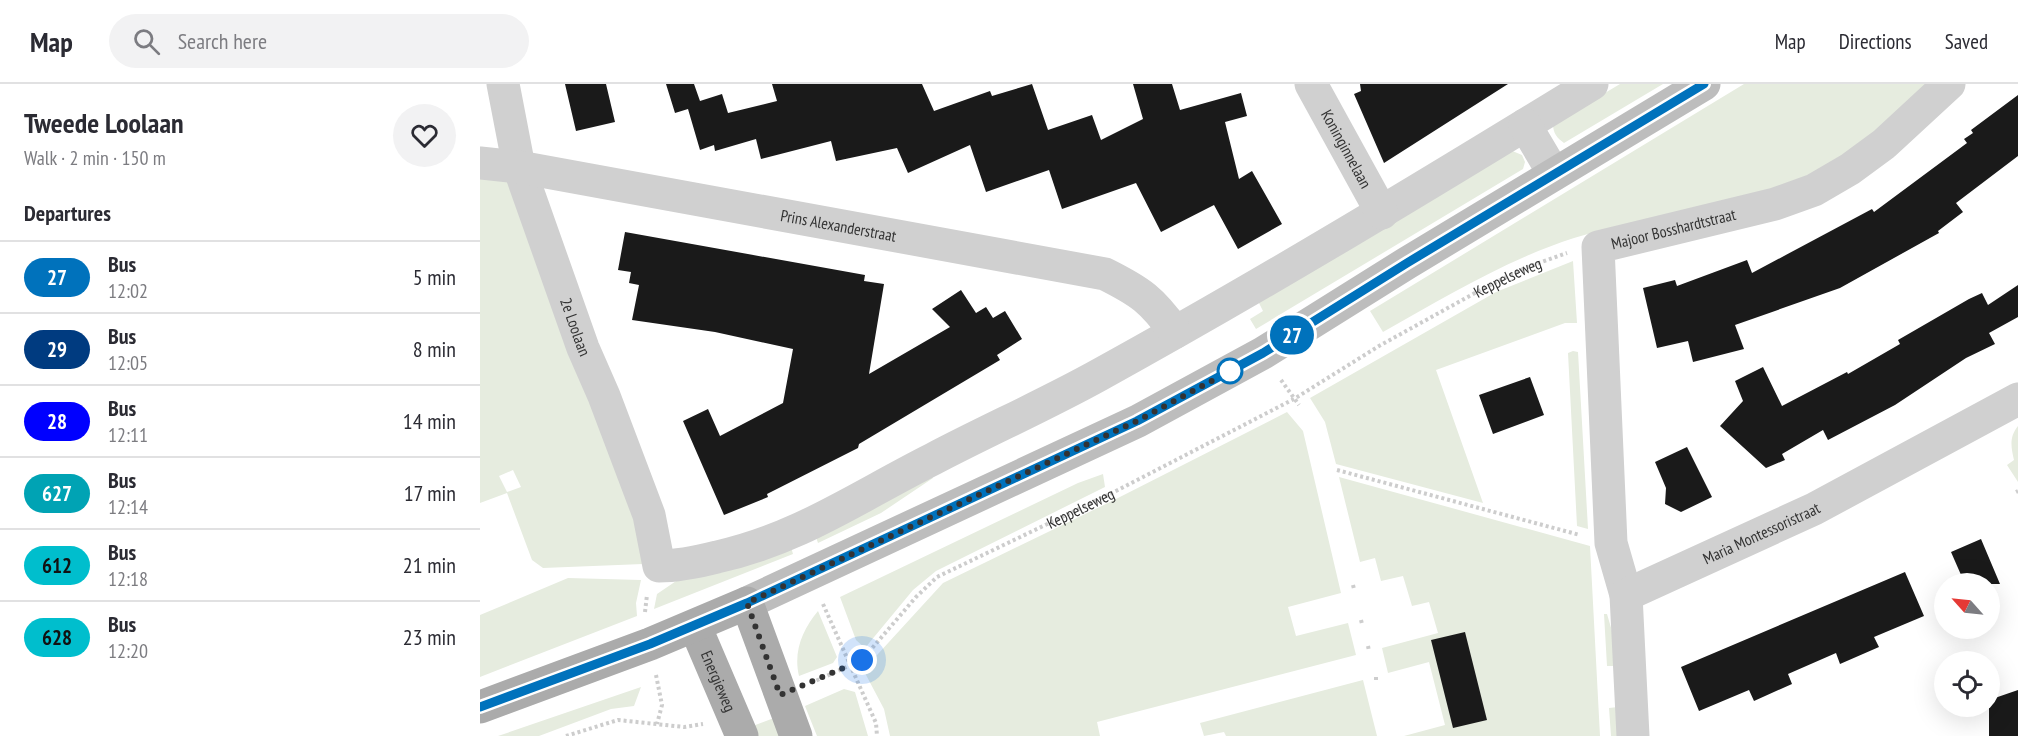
<!DOCTYPE html>
<meta charset="utf-8">
<style>
body{margin:0;font-family:"PT Sans Narrow",sans-serif;background:#f2f2f3;color:#2b2b33;height:100vh;display:flex;flex-direction:column;font-size:22px;white-space:nowrap}
*{box-sizing:border-box;margin:0}
p{font-size:20px;color:#7c7c81}
.icon{flex:none;width:33px;height:33px;fill:none;stroke:currentColor;stroke-width:2;stroke-linecap:round;stroke-linejoin:round}
.map{position:relative;flex:1;overflow:hidden}
.drawer{display:flex;flex-direction:column;background:#fff;width:480px}
.drawer>*{flex:none}
.badge{padding:0 12px;border-radius:20px;font-size:21px;line-height:39px}
.needle{width:39px;rotate:297deg}
.fabs{position:absolute;left:1454px;top:489px;display:grid;gap:12px}
.fabs a{display:grid;place-items:center;width:66px;height:66px;border-radius:50%;background:#fff;box-shadow:0 6px 24px #0002;font-size:30px}
.you{position:absolute;width:30px;height:30px;margin:-15px;border:4px solid #fff;border-radius:50%;background:#1a73e8;box-shadow:0 0 0 9px #1a73e833}
.map>.badge{position:absolute;translate:-50% -50%;box-shadow:0 0 0 3px #fff}
h2{padding:0 24px;font-size:22px;line-height:54px}
.round{display:grid;place-items:center;flex:none;width:63px;height:63px;border-radius:32px;background:#f2f2f3}
.head{display:flex;align-items:center;justify-content:space-between;height:102px;padding:0 24px}
h1{font-size:28px;font-weight:600;line-height:45px}
ul{padding:0;list-style:none}
li{display:flex;align-items:center;gap:18px;height:72px;padding:0 24px;border-top:2px solid #e1e1e2}
li div{flex:1}
li b{display:block;font-size:22px}
li em{font-style:normal}
li .badge{min-width:66px;font-weight:700;text-align:center}
header{display:flex;align-items:center;gap:36px;box-sizing:border-box;height:84px;padding:0 30px;background:#fff;border-bottom:2px solid #e1e1e2}
header strong{font-size:28px}
nav{display:flex;gap:33px;margin-inline-start:auto;font-size:21px}
.search{width:420px;height:54px;background:#f2f2f3;display:flex;align-items:center;gap:15px;box-sizing:border-box;padding:0 21px;border-radius:33px;color:#7c7c81;font-size:22px}
main{display:flex;flex:1;min-height:0}
.map>svg:first-child{display:block}
</style>
<header>
<strong>Map</strong>
<div class="search"><svg class="icon" aria-label="search" viewBox="0 0 24 24"><circle cx="10" cy="10" r="6"/><path d="M15 15l6 6"/></svg>Search here</div>
<nav><a>Map</a><a>Directions</a><a>Saved</a></nav>
</header>
<main>
<section class="drawer">
<div class="head"><div><h1>Tweede Loolaan</h1><p>Walk · 2 min · 150 m</p></div><a class="round"><svg class="icon" aria-label="heart" viewBox="0 0 24 24"><path d="M12 20l-8-8c-3-5 5-10 8-4 3-6 11-1 8 4z"/></svg></a></div>
<h2>Departures</h2>
<ul>
<li><span class="badge" style="background:#0072bc;color:#fff">27</span><div><b>Bus</b><p>12:02</p></div><em>5 min</em></li>
<li><span class="badge" style="background:#003b80;color:#fff">29</span><div><b>Bus</b><p>12:05</p></div><em>8 min</em></li>
<li><span class="badge" style="background:#00f;color:#fff">28</span><div><b>Bus</b><p>12:11</p></div><em>14 min</em></li>
<li><span class="badge" style="background:#00a3b4;color:#fff">627</span><div><b>Bus</b><p>12:14</p></div><em>17 min</em></li>
<li><span class="badge" style="background:#00becd;color:#111">612</span><div><b>Bus</b><p>12:18</p></div><em>21 min</em></li>
<li><span class="badge" style="background:#00becd;color:#111">628</span><div><b>Bus</b><p>12:20</p></div><em>23 min</em></li>
</ul>
</section>
<div class="map">
<svg width="1538" height="652" viewBox="0 0 1538 652">
<rect width="100%" height="100%" fill="#fff"/>
<path fill="#e6ecdf" fill-rule="evenodd" d="M1140,0h43l-99,59c-7,-5 -11,-10 -11,-19z
M1264,0h187c-15,14 -30,31 -46,44 -32,26 -73,48 -112,61 -64,21 -134,29 -199,49 -68,22 -129,59 -191,94l-13,-21z
M1030,66l12,5 3,7 -2,7 -267,160 -6,-10 13,-8 -5,-10z
M0,90l28,8 126,318 9,64 -100,4 -11,-8 -25,-67 -27,10zM33,386l8,17 -14,5 -8,-16z
M1093,177l4,62h-12l-129,47 47,133 -147,-39 -11,-42 -15,-24 186,-106z
M1093,267l5,1 10,177 -11,-3 -9,-173z
M807,328l16,19 38,162 -53,14 8,29 52,-13 8,32 -259,67 3,14h-210l-6,-27 -19,-36 2,-7 76,-83 171,-83z
M1538,342v56l-11,-17 7,-5c-3,-13 -5,-23 4,-34z
M449,388l4,6 -52,35 -63,30 -2,-6z
M623,390l2,13 -169,84 -23,19 -48,58 -9,-8 -16,-43 238,-114z
M859,393l251,69 10,190h-196l41,-11 -16,-63 -41,11 -6,-25 56,-15 -9,-31 -17,4 -9,-30 -22,5 -6,-23 -15,4z
M311,463l2,7 -139,55 3,-15 28,-19z
M88,494l73,2 -5,23 1,13 -157,61v-62z
M338,527l19,46 -4,6 -34,13c-6,-25 4,-47 19,-65z
M1124,530h3l7,24 3,28h-10z
M883,596l14,56h-151l-2,-4 -20,4 -4,-13z
M161,603l-7,19 -23,3 -72,27h-41z
M364,605l11,3 13,44h-51l-12,-30z
M1138,623l2,29h-9l-2,-28z
M294,634l7,18h-28l-3,-9z"/>
<path fill="#1a1a1a" d="M85,0h41l9,38 -39,9z
M186,0h28l6,17 22,-7 6,19 49,-12 -5,-17h150l12,27 56,-20 2,5 40,-12 16,46 44,-15 9,25 42,-21 -10,-35h39l8,26 61,-17 6,23 -22,6 14,57 13,-8 30,53 -44,25 -24,-44 -53,27 -25,-49 -74,26 -13,-39 -63,22 -16,-47 -62,28 -11,-25 -61,13 -5,-20 -70,18 -5,-20 -41,12 -1,-6 -14,5 -12,-41 -13,4z
M880,0h148l-124,79 -30,-69 7,-3z
M1538,11v61l-62,47 7,9 -25,19 1,2 -99,55 -105,37 9,24 -51,13 -5,-21 -31,7 -14,-60 32,-8 2,6 70,-26 5,13 120,-64 2,3 93,-69 -3,-4 9,-6 -2,-3z
M145,148l240,43 -1,6 20,3 -15,90 81,-47 -18,-18 29,-19 15,23 10,-6 7,11 12,-7 17,28 -25,16 3,5 -141,84 -1,4 -91,46 1,3 -44,18 -41,-94 25,-12 12,27 63,-33 10,-54 -78,-17 -83,-12 7,-35 -10,-2 2,-11 -13,-2z
M1538,201v32l-29,16 6,11 -29,14 -71,47 -67,35 -5,-10 -41,24 3,6 -19,8 -46,-42 23,-25 -8,-20 28,-14 19,39 65,-34 1,2 52,-30 -2,-4 71,-41 13,-6 6,12z
M1050,293l14,38 -51,19 -14,-39z
M1207,363l25,50 -31,15 -16,-8 1,-16 -11,-26z
M1501,455l19,45h-35l-14,-32z
M1425,488l19,44 -50,21 5,10 -39,17 -4,-11 -48,21 4,10 -38,17 -5,-11 -50,21 -18,-44z
M985,548l22,88 -34,8 -22,-88z
M1538,606v46h-29v-36z"/>
<g fill="none" stroke-linecap="round" stroke-linejoin="round">
<g stroke="#cdcdcd" stroke-width="4" stroke-dasharray="3 3" stroke-linecap="butt">
<path d="M801,296l18,25"/>
<path d="M857,386l243,65"/>
<path d="M1536,408l2,-1"/>
<path d="M873,501l1,4"/>
<path d="M343,520l53,119 1,13"/>
<path d="M165,528l2,-17"/>
<path d="M881,536l1,4"/>
<path d="M888,562l1,5"/>
<path d="M176,591l6,30 -5,19"/>
<path d="M896,593v4"/>
<path id="s1" d="M331,599l51,-23 54,-63 21,-20 177,-85 180,-93 85,-53 105,-58 41,-20 42,-15"/>
<path d="M86,652l52,-16 66,7 19,-3"/>
</g>
<g stroke="#d0d0d0" stroke-width="33">
<path id="s2" d="M23,0l16,83 64,181 21,48 45,119 10,51c20,0 38,-4 58,-9 82,-18 142,-61 216,-98 55,-29 112,-54 166,-84 167,-92 330,-191 493,-291"/>
<path id="s3" d="M831,0l71,129"/>
<path d="M1045,41l29,49"/>
<path id="s4" d="M0,79l39,4 586,107c36,18 47,26 70,58"/>
<path id="s5" d="M1146,511l-15,-52 -13,-296 177,-43 39,-14 36,-21 34,-25 65,-60"/>
<path id="s6" d="M1153,652l-7,-141 188,-86 204,-110"/>
</g>
<path stroke="#bdbdbd" stroke-width="33" d="M267,519l391,-182 125,-68 144,-90 297,-179"/>
<g stroke="#ababab" stroke-width="33">
<path id="s7" d="M215,542l47,110"/>
<path d="M0,623l170,-63 97,-41 49,133"/>
</g>
</g>
<g fill="none" stroke-linecap="round" stroke-linejoin="round">
<defs>
<path id="line" d="M0,623l170,-63 97,-41 390,-182 126,-68 144,-90 297,-179"/>
</defs>
<use href="#line" stroke="#fff" stroke-width="14"/>
<use href="#line" stroke="#0072bc" stroke-width="9"/>
<path stroke="#333" stroke-width="6" stroke-dasharray="0 10.8" d="M382,576l-82,35 -33,-92 390,-182 93,-50"/>
</g>
<circle fill="#fff" stroke="#0072bc" stroke-width="3" cx="750" cy="287" r="12"/>
<g text-anchor="middle" stroke-width="6" stroke-linejoin="round" paint-order="stroke">
<g font-size="16" fill="#333" stroke="#fff">
<text dy="6" stroke="none"><textPath href="#s3" startOffset="74">Koninginnelaan</textPath></text>
<text dy="6" stroke="none"><textPath href="#s4" startOffset="364">Prins Alexanderstraat</textPath></text>
<text dy="6" stroke="none"><textPath href="#s5" startOffset="428">Majoor Bosshardtstraat</textPath></text>
<text dy="6" stroke="none"><textPath href="#s1" startOffset="813">Keppelseweg</textPath></text>
<text dy="6" stroke="none"><textPath href="#s2" startOffset="254">2e Loolaan</textPath></text>
<text dy="6" stroke="none"><textPath href="#s1" startOffset="327">Keppelseweg</textPath></text>
<text dy="6" stroke="none"><textPath href="#s6" startOffset="290">Maria Montessoristraat</textPath></text>
<text dy="6" stroke="none"><textPath href="#s7" startOffset="60">Energieweg</textPath></text>
</g>
</g>
</svg>
<div class="fabs">
<a><svg class="needle" viewBox="-14 -14 28 28"><path d="M0-13l5 13h-10z" fill="#e53935"/><path d="M0 13l5-13h-10z" fill="#7c7c81"/></svg></a>
<a><svg class="icon" aria-label="locate" viewBox="0 0 24 24"><circle cx="12" cy="12" r="6"/><path d="M12 2v4M12 18v4M2 12h4M18 12h4"/></svg></a>
</div>
<div class="you" style="left:382px;top:576px"></div>
<b class="badge" style="left:812px;top:251px;background:#0072bc;color:#fff">27</b>
</div>
</main>
